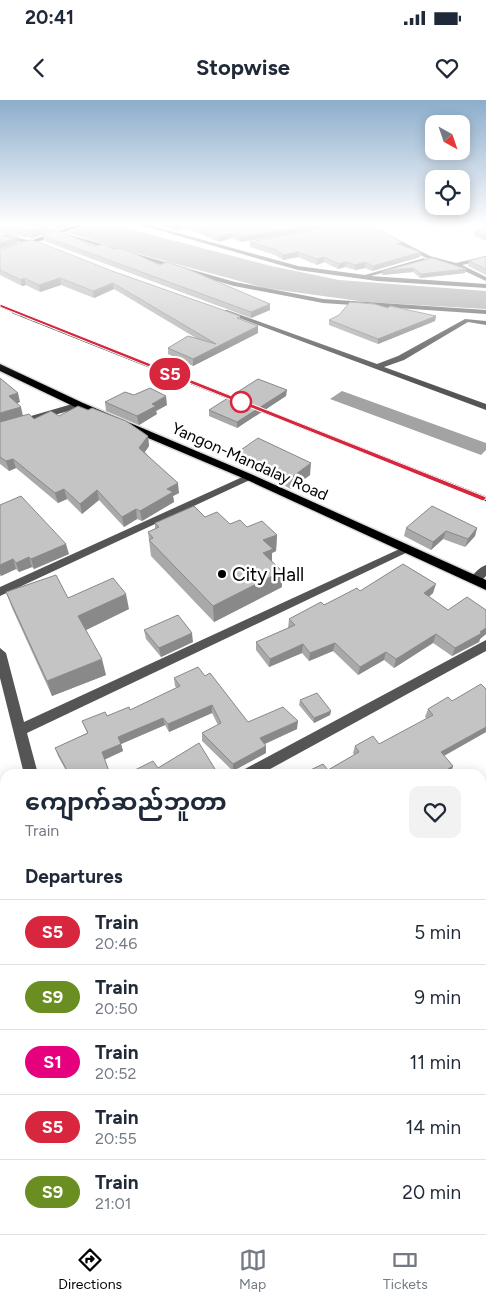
<!DOCTYPE html>
<meta charset="utf-8">
<style>
body{margin:0;font-family:Figtree,"Noto Sans Myanmar",sans-serif;background:#f2f2f3;color:#1f2937;height:100vh;display:flex;flex-direction:column;font-size:19px;white-space:nowrap}
*{box-sizing:border-box;margin:0}
p{font-size:16px;color:#747a83}
.icon{flex:none;width:28px;height:28px;fill:none;stroke:currentColor;stroke-width:2;stroke-linecap:round;stroke-linejoin:round}
.map{position:relative;flex:1;overflow:hidden}
.side{position:absolute;left:0px;top:669px;width:486px;height:466px;display:flex;flex-direction:column;background:#fff;border-radius:15px 15px 0 0;box-shadow:0 2px 12px #0003}
.side>*{flex:none}
.badge{padding:0 10px;border-radius:16px;font-size:18px;line-height:32px}
.needle{width:32px;rotate:140deg}
.tools{position:absolute;left:425px;top:15px;display:grid;gap:10px}
.tools a{display:grid;place-items:center;width:45px;height:45px;border-radius:10px;background:#fff;box-shadow:0 2px 12px #0003;font-size:25px}
.map>.badge{position:absolute;translate:-50% -50%;box-shadow:0 0 0 2px #fff}
h2{padding:0 25px;font-size:19px;line-height:45px}
.round{display:grid;place-items:center;flex:none;width:52px;height:52px;border-radius:10px;background:#f2f2f3}
.summary{display:flex;align-items:center;justify-content:space-between;height:85px;padding:0 25px}
h1{font-size:24px;font-weight:700;line-height:38px}
ul{padding:0;list-style:none}
li{display:flex;align-items:center;gap:15px;height:65px;padding:0 25px;border-top:1px solid #e0e1e3}
li div{flex:1}
li b{display:block;font-size:19px}
li em{font-style:normal}
li .badge{min-width:55px;font-weight:700;text-align:center}
.status{display:flex;justify-content:space-between;align-items:center;height:35px;padding:0 25px;background:#fff;direction:ltr}
.status svg{height:14px;fill:currentColor}
header{display:flex;justify-content:space-between;align-items:center;height:65px;padding:0 25px;background:#fff;font-size:22px;font-weight:700}
.tabs{display:flex;justify-content:space-around;align-items:center;height:70px;border-top:1px solid #e0e1e3;background:#fff;font-size:14px;color:#747a83}
.tabs a{display:grid;justify-items:center;gap:2px}
.tabs .active{color:#000}
.map>svg:first-child{display:block}
</style>
<div class="status"><b>20:41</b><svg viewBox="0 0 49 12"><path d="M0 12V9h3v3zM5 12V6h3v6zM10 12V3h3v9zM15 12V0h3v12zM26 1h20v11H26zM47 4h2v5h-2z"/></svg></div>
<header><svg class="icon" aria-label="back" viewBox="0 0 24 24"><path d="M15 5l-7 7 7 7"/></svg>Stopwise<svg class="icon" aria-label="heart" viewBox="0 0 24 24"><path d="M12 20l-8-8c-3-5 5-10 8-4 3-6 11-1 8 4z"/></svg></header>
<div class="map">
<svg width="486" height="1134" viewBox="0 0 486 1134">
<rect width="100%" height="100%" fill="#fff"/>
<path fill="#a3a3a3" d="M40,124h70l161,42 68,14 147,11v18l-120,-7 -101,-14 -148,-40z
M342,291l144,52v7l-5,5 -151,-56z"/>
<g fill="none" stroke-linecap="round" stroke-linejoin="round">
<defs>
<path id="major" d="M80,124h7l-87,31v-4z"/>
<path id="highway" d="M0,264l83,39 170,72 233,105v10l-241,-111 -170,-72 -75,-36z"/>
</defs>
<use href="#major" stroke="#dbdbdb" stroke-width="3"/>
<use href="#highway" stroke="#dbdbdb" stroke-width="3"/>
<path fill="#555" fill-rule="evenodd" d="M24,124h8l203,58 88,17 163,11v4l-163,-11 -89,-17z
M137,124h8l153,42 67,9 59,-17 2,3 -55,15 115,8v4l-109,-7 -79,-11z
M362,124h6l62,32 26,7 30,-7v4l-24,5 24,12v4l-32,-15 -28,-8z
M481,124h5v3z
M8,135l35,9 1,1 -3,2 -33,-8 -8,1v-4z
M223,210h4l150,54 21,-8 67,-37 21,2v4l-18,-3 -64,38 -20,7 102,37v6l-263,-98z
M79,302l4,3 -1,2 -82,24v-6z
M249,374l5,3 -2,2 -252,117v-9z
M406,446l4,1v4l-383,182 11,41h-14l-24,-96v-30l6,5 18,69z
M486,465v11l-7,7h-8l-2,-3c4,-6 11,-13 17,-15z
M486,540v11l-225,123h-20l2,-4z
M486,774v18l-5,2v-18z
M5,1078v20l-5,2v-20z
M172,1130h22l2,4h-22z"/>
<use href="#major" fill="#000" fill-rule="evenodd"/>
<use href="#highway" fill="#000" fill-rule="evenodd"/>
<defs>
<path id="rail-far2" d="M0,206l17,7"/>
<path id="rail-far1" d="M14,212l283,112"/>
<path id="rail" d="M294,323l192,76"/>
</defs>
<use href="#rail-far2" stroke="#000" stroke-width="2.5"/>
<use href="#rail-far1" stroke="#000" stroke-width="4"/>
<use href="#rail" stroke="#000" stroke-width="4.5"/>
<use href="#rail-far2" stroke="#fff" stroke-width="2" stroke-dasharray="5.5" stroke-linecap="butt"/>
<use href="#rail-far1" stroke="#fff" stroke-width="2.5" stroke-dasharray="7" stroke-linecap="butt"/>
<use href="#rail" stroke="#fff" stroke-width="3" stroke-dasharray="9" stroke-linecap="butt"/>
</g>
<path fill="#a9a9a9" d="M155,124h214l51,33 -48,14 -7,-3 -10,2 -10,-3 -7,2 -14,-7 -7,3 -19,-8 -15,3 -8,-5 -25,-8v-5l47,-9 -56,9 -9,-4 -13,4 -33,-14 -10,3z
M0,127l48,6 -16,5 -32,-4z
M486,128v13l-12,-5 1,-5z
M43,136l70,13 47,16 110,45 -19,8 -207,-77z
M0,150l112,21 128,45v3l18,7v7l-65,33 -25,-12v-6l28,-10 -82,-49 -20,9 -33,-13 -21,7 -14,-7 -4,1 -22,-11z
M486,156v19l-18,-9 1,-5z
M432,158l33,15 -45,5 -7,-6 -31,3z
M388,208l48,8 -1,5 -57,23 -49,-19v-5z
M0,278l20,24 -3,1 6,13 11,3 25,-3 89,20 1,10 -4,6 34,41 -6,3 1,6 -32,19 -5,-2 -13,8 -25,-27 -17,14 -15,-15 -9,4 -42,-35 -7,3 -9,-7z
M134,295l33,10 -11,6 1,3 -18,11 -33,-14 -1,-9z
M286,296l-49,32 -28,-12v-6z
M238,352l72,23 -19,14 -53,-26z
M0,405l69,49 -35,15 -2,-2 -13,5 -3,-3 -15,7 -1,-1z
M205,417l25,7 17,3 30,8 -1,16 -4,2v9l10,25 -68,35 -63,-66 -3,-24 7,-3v-6z
M406,428h71l-2,8 -10,11 -22,-8 -12,11 -27,-14z
M360,491l73,2 -4,4 19,13h38v24l-6,5 -1,3 -27,14 -19,-13 -39,25 -10,-8 -26,15 -25,-24 -24,10 -7,-8 -33,14 -13,-17v-8l32,-14 1,-9z
M6,492l62,6 61,11 -43,21 20,45 -54,21 -40,-88z
M144,530l49,12 -32,15 -15,-18z
M205,576l43,46 49,7 -32,15 1,2v7l-33,18 -31,-30v-8l16,-8 -6,-12 -43,19 -4,-7 -44,19 2,7 -19,8 6,15h-42l-10,-18 -3,-8 32,-15 -5,-12 48,-11 47,-22 -2,-2 -1,-8z
M300,600l31,11 -1,4 -16,8 -15,-18z
M428,609l58,23 -42,24 9,10 -3,8 -122,-4 26,-15 -1,-2 2,-7 24,-2 48,-25 -2,-2z
M486,837v37l-5,-5v-29z
M335,1130h16l-4,4h-10z"/>
<path fill="#898989" d="M184,124h2v4l-10,3v-5z
M321,124h28l-108,18v-5z
M46,126l2,7 -16,5 -1,-7z
M232,133v5l-13,4v-5z
M17,137l1,6 -18,6v-6z
M298,152v5l-15,3v-5z
M421,152l-1,5 -48,14 1,-5z
M324,157v5l-7,3v-6z
M346,162l-1,5 -7,2 1,-5z
M365,162v6l-10,2v-5z
M413,168v4l-31,3 1,-4z
M466,169l-1,4 -45,5 1,-4z
M24,178l2,7 -4,1 -1,-6z
M60,178l1,7 -21,7 -1,-7z
M113,183l1,6 -20,9 -1,-7z
M270,204v6l-19,8v-6z
M436,216l-1,5 -57,23v-5z
M258,226v7l-65,33v-7z
M287,290l-1,6 -49,32v-6z
M18,293l2,9 -8,3 -3,-9z
M166,296l1,9 -11,6 1,3 -18,11 -2,-9 15,-12z
M21,307l2,9 -23,7v-10z
M148,336l1,10 -8,11 -2,-9z
M13,359l3,9 -7,3 -3,-10z
M311,363l-1,12 -19,14 1,-12z
M178,383l1,10 -6,3 1,6 -32,19 -2,-10 27,-22z
M64,389l3,10 -9,4 -3,-10z
M97,390l2,10 -17,14 -2,-10z
M136,409l1,10 -13,8 -2,-10z
M477,428l-2,8 -10,11 3,-8z
M446,431l-3,8 -12,11 2,-8z
M277,435l-1,16 -4,2v12l-10,5 1,-30z
M66,444l3,10 -35,15 -3,-10z
M29,457l3,10 -13,5 -3,-9z
M13,459l3,10 -15,7 -1,-3v-8z
M282,471v16l-68,35 -1,-16z
M436,484l-3,9 -11,9 2,-9z
M126,494l3,15 -47,23 -4,-16z
M486,528v6l-6,5 -1,3 -27,14 3,-8z
M192,533l1,9 -32,15 -2,-9z
M436,534l-3,9 -39,25 2,-9z
M335,543l-2,8 -24,10 1,-8z
M303,544l-1,9 -33,14 1,-8z
M386,552l-2,8 -26,15 2,-8z
M102,559l4,16 -54,21 -5,-15z
M212,605v8l-43,19 -1,-8z
M331,611l-1,4 -16,8v-5z
M163,618l2,7 -44,19 2,7 -19,9 -2,-8 16,-15z
M298,621l-1,8 -37,17v-8z
M486,627v5l-48,27 3,-7z
M266,646v7l-33,18v-7z
M453,666l-3,8h-10z
M215,669l1,5h-9z
M1,685l4,8v6z
M5,710v10l-5,2v-10z
M486,711v2l-5,3v-2z
M5,952v8l-5,2v-8z
M5,1049v7l-5,3v-7z
M2,1115h3v11z
M6,1130h9l1,4h-9z
M154,1130h3l1,4h-2z"/>
<path fill="#c4c4c4" stroke="#898989" d="M9,124h30l7,2 -15,5 -31,-4z
M169,124h15l-8,2z
M187,124h134l-80,13 -9,-4 -13,4z
M344,124h25l33,18 -5,2 24,8 -48,14 -8,-4 -10,3 -9,-3 -7,2 -15,-7 -7,2 -19,-7 -15,3 -7,-5 -26,-8z
M486,128v8l-11,-5z
M57,130l37,16 11,-2 8,5 5,-1 11,3 31,14 7,-3 18,6 85,36 -19,8 -208,-76z
M0,136l17,1 -17,6z
M30,140l9,2 73,29 128,45 -3,2 21,8 -65,33 -25,-11 20,-12 28,8 -103,-61 -20,8 -33,-13 -21,7 -15,-7 -3,2 -21,-10v-20z
M486,156v13l-17,-8z
M432,158l34,11 -45,5 -8,-6 -30,3z
M350,202l24,2 14,4 2,-2 46,10 -58,23 -49,-19 10,-5z
M0,278l18,15 -9,3 12,11 -21,6z
M258,279l29,11 -50,32 -28,-12z
M150,288l16,8 -14,8 4,2 -19,10 -32,-14 20,-10 9,3z
M78,306l10,4 4,-2 34,13 22,15 -9,12 39,35 -11,6 6,3 -33,19 -4,-2 -14,8 -25,-27 -17,14 -16,-15 -9,4 -42,-34 -7,2 -6,-4v-35l29,-8 5,5 17,-8 8,5z
M258,338l53,25 -19,14 -54,-25z
M21,396l45,48 -35,15 -2,-2 -13,6 -3,-4 -13,6v-60z
M194,406l11,11 12,-5 13,12 10,-4 7,7 15,-6 15,14 -14,5 10,9 -10,4 19,18 -69,35 -64,-66 4,-2 -5,-6 11,-5 -4,-4z
M432,406l45,22 -9,11 -22,-8 -13,11 -27,-14z
M403,464l33,20 -12,9 24,17 19,-13 19,13v18l-6,4 2,1 -27,15 -19,-14 -40,25 -10,-7 -26,15 -25,-24 -25,10 -7,-9 -33,15 -14,-17 39,-17 -6,-6 32,-17 3,3 33,-17 3,3z
M56,475l12,23 45,-20 13,16 -48,22 24,43 -55,22 -41,-89z
M178,515l14,18 -33,15 -15,-18z
M198,567l7,9 5,-3 38,49 35,-15 15,14 -38,17 6,8 -33,18 -31,-31 19,-10 -9,-18 -44,19 -5,-6 -45,19 3,7 -19,8 8,22h-41l-14,-26 33,-15 -6,-12 23,-9 2,4 22,-9 1,3 50,-24 -6,-8z
M481,584l5,5v38l-45,25 12,14 -13,8h-138l21,-10 5,6 31,-18 -4,-6 18,-10 6,8 54,-29 -5,-6 20,-12 4,4z
M317,593l14,18 -17,7 -14,-18z
M199,643l16,26 -8,5h-23l-2,-3 -5,3 -48,-1 24,-12 5,7z
M0,685h1l4,14v11l-5,2z
M481,691l5,5v15l-5,3z
M485,836l1,1v32l-5,-5v-24z
M5,838v114l-5,2v-114z
M5,990v59l-5,3v-59z
M2,1115l3,11v4h1l1,4h-7v-17z
M60,1130h94l2,4h-94z
M221,1130h7l-4,4z
M337,1130h14l-4,4h-7z"/>
<linearGradient id="sky" x2="0" y2="1"><stop stop-color="#8cadcc"/><stop offset="0.44" stop-color="#fff"/><stop offset="1" stop-color="#fff" stop-opacity="0"/></linearGradient>
<rect width="486" height="282" fill="url(#sky)"/>
<path fill="#d7263d" stroke="#fff" d="M0,204l486,193v2l-3,2 -483,-194z"/>
<circle fill="#fff" stroke="#d7263d" stroke-width="2.5" cx="241" cy="302" r="10"/>
<circle fill="#000" stroke="#fff" stroke-width="2" cx="222" cy="474" r="5"/>
<g text-anchor="middle" stroke-width="5" stroke-linejoin="round" paint-order="stroke">
<g font-size="16" fill="#000" stroke="#fff">
<text transform="translate(250 361) rotate(24)" y="6">Yangon-Mandalay Road</text>
</g>
<g font-size="19" fill="#000" stroke="#fff" text-anchor="start">
<text x="232" y="481">City Hall</text>
</g>
</g>
</svg>
<div class="tools">
<a><svg class="needle" viewBox="-14 -14 28 28"><path d="M0-13l5 13h-10z" fill="#e53935"/><path d="M0 13l5-13h-10z" fill="#747a83"/></svg></a>
<a><svg class="icon" aria-label="locate" viewBox="0 0 24 24"><circle cx="12" cy="12" r="6"/><path d="M12 2v4M12 18v4M2 12h4M18 12h4"/></svg></a>
</div>
<b class="badge" style="left:170px;top:274px;background:#d7263d;color:#fff">S5</b>
<section class="side">
<div class="summary"><div><h1>ကျောက်ဆည်ဘူတာ</h1><p>Train</p></div><a class="round"><svg class="icon" aria-label="heart" viewBox="0 0 24 24"><path d="M12 20l-8-8c-3-5 5-10 8-4 3-6 11-1 8 4z"/></svg></a></div>
<h2>Departures</h2>
<ul>
<li><span class="badge" style="background:#d7263d;color:#fff">S5</span><div><b>Train</b><p>20:46</p></div><em>5 min</em></li>
<li><span class="badge" style="background:#6b8e23;color:#fff">S9</span><div><b>Train</b><p>20:50</p></div><em>9 min</em></li>
<li><span class="badge" style="background:#e6007e;color:#fff">S1</span><div><b>Train</b><p>20:52</p></div><em>11 min</em></li>
<li><span class="badge" style="background:#d7263d;color:#fff">S5</span><div><b>Train</b><p>20:55</p></div><em>14 min</em></li>
<li><span class="badge" style="background:#6b8e23;color:#fff">S9</span><div><b>Train</b><p>21:01</p></div><em>20 min</em></li>
</ul>
</section>
</div>
<nav class="tabs">
<a class="active"><svg class="icon" aria-label="directions" viewBox="0 0 24 24"><path d="M12 3l9 9-9 9-9-9zM9 14v-3h6M13 9l2 2-2 2"/></svg>Directions</a>
<a><svg class="icon" aria-label="map" viewBox="0 0 24 24"><path d="M3 6l6-2 6 2 6-2v14l-6 2-6-2-6 2zM9 4v14M15 6v14"/></svg>Map</a>
<a><svg class="icon" aria-label="tickets" viewBox="0 0 24 24"><path d="M3 7h18v10H3zM15 7v10"/></svg>Tickets</a>
</nav>
